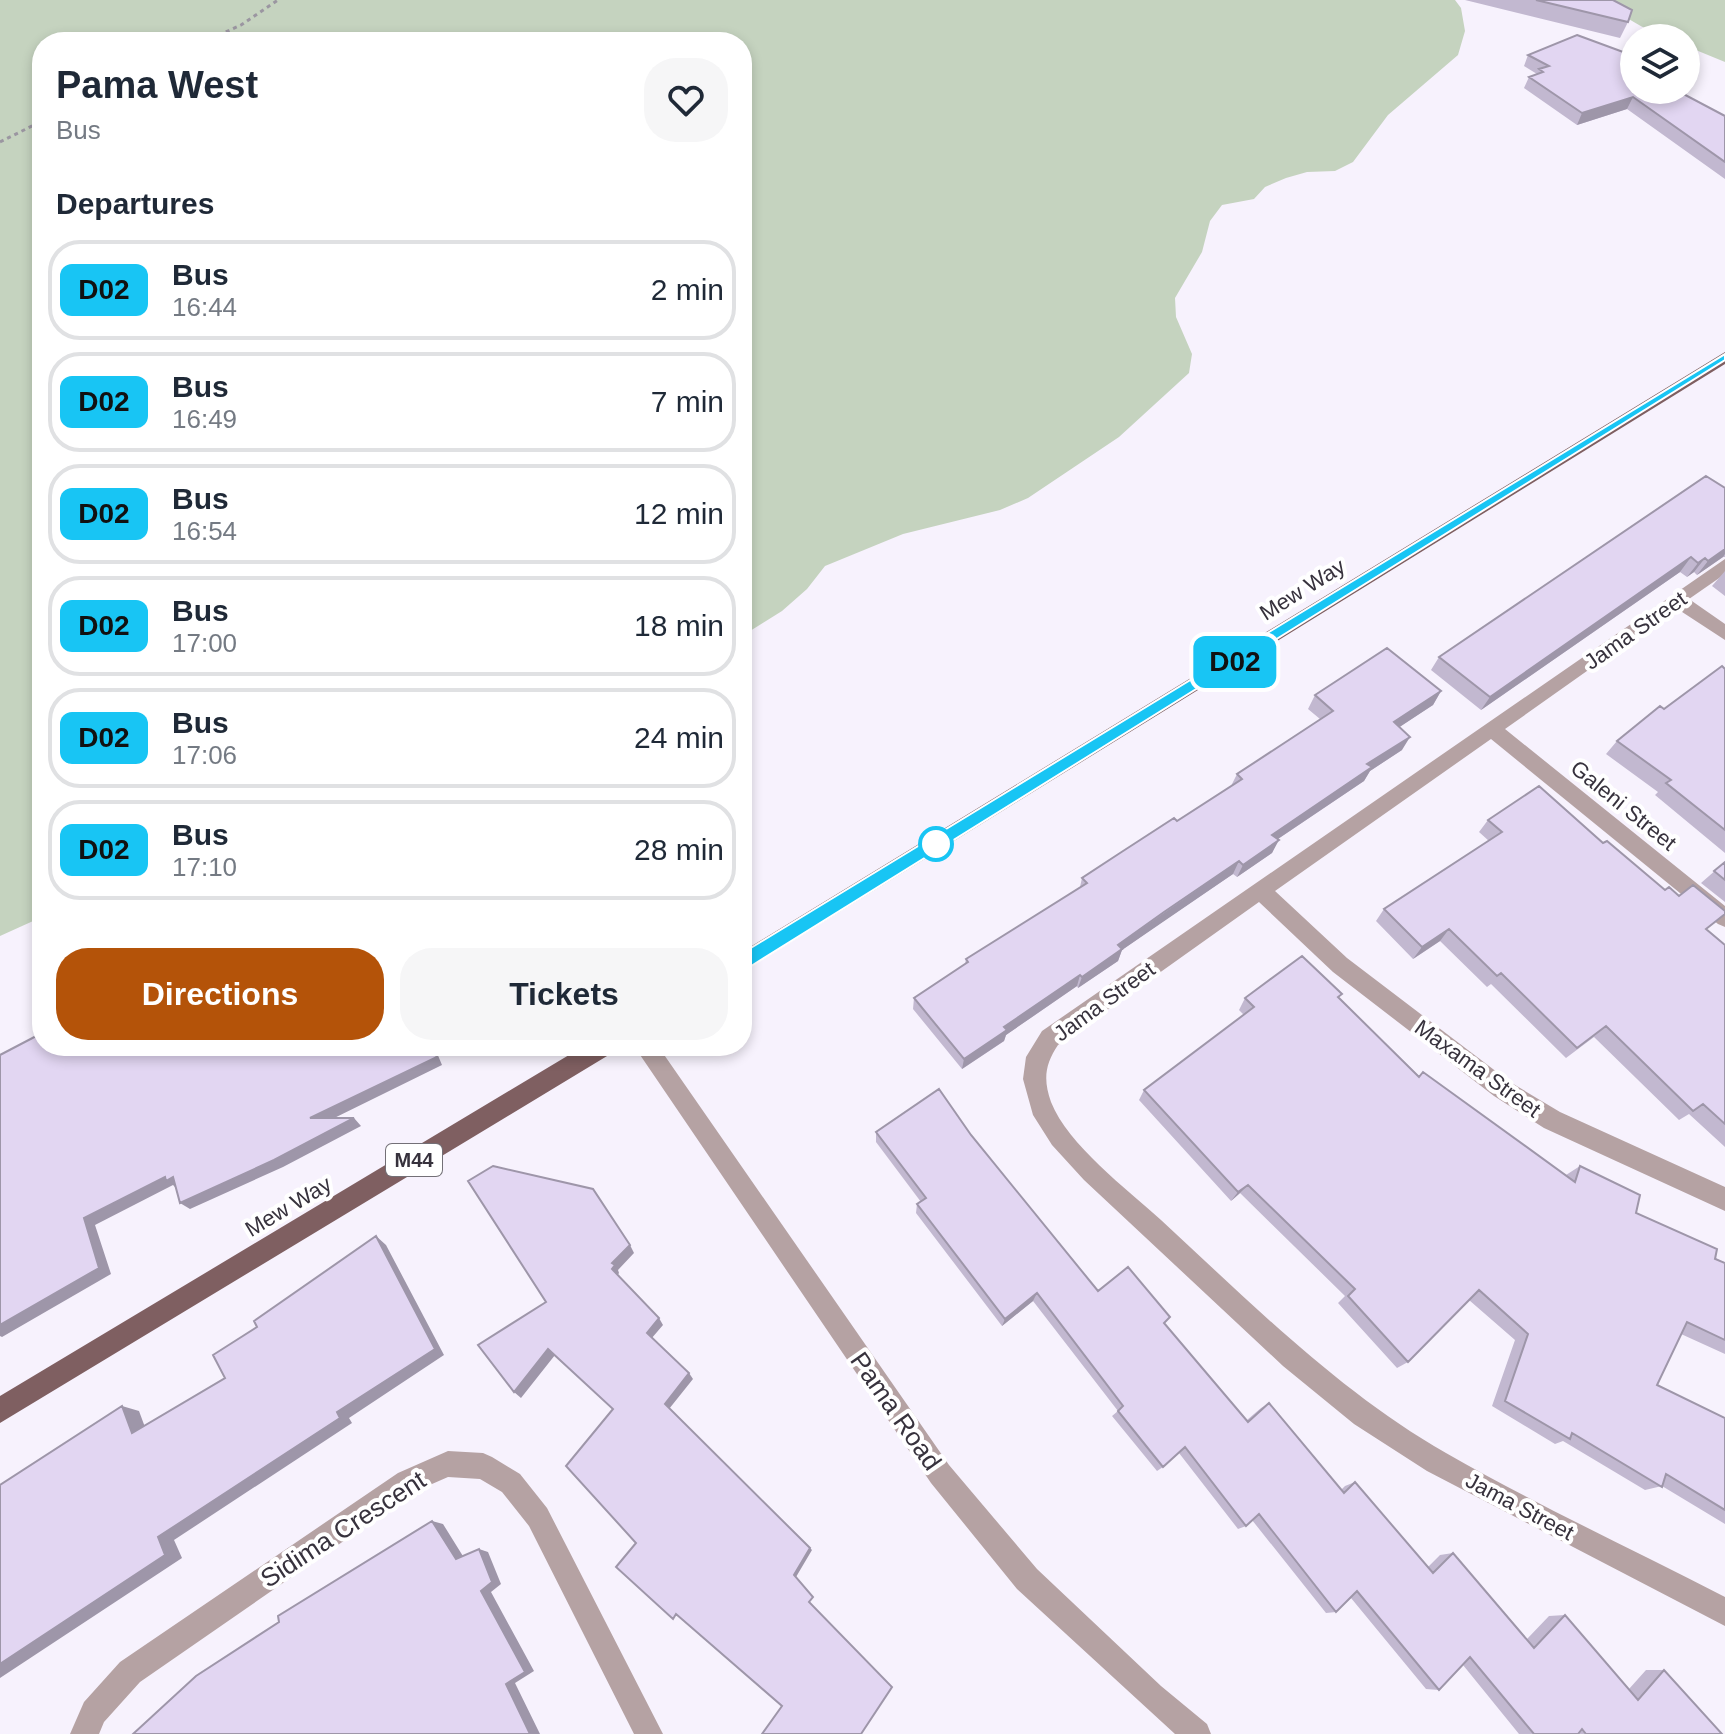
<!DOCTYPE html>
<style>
body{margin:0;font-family:Helvetica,sans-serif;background:#f6f6f7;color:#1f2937;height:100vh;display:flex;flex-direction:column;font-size:30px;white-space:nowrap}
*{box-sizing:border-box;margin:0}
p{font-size:26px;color:#747a83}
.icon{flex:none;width:44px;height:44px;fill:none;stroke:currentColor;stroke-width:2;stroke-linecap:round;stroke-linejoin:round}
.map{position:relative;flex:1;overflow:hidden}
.side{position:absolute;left:32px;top:32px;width:720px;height:1024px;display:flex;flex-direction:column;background:#fff;border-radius:32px;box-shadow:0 4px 12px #0003}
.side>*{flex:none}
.badge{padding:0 16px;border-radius:12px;font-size:28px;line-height:52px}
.tools{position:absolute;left:1620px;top:24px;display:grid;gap:16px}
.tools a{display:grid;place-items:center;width:80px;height:80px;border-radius:50%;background:#fff;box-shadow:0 4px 12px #0003;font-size:40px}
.map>.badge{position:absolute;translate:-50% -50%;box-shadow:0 0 0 4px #fff}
h2{padding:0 24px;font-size:30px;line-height:72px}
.round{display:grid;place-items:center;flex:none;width:84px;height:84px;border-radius:32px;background:#f6f6f7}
.head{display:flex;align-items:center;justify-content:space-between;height:136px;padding:0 24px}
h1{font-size:38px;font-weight:600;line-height:60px}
.primary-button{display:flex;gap:16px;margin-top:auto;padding:16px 24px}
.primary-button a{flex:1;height:92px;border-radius:32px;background:#b45309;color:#fff;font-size:32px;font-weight:600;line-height:92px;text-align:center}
.primary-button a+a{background:#f6f6f7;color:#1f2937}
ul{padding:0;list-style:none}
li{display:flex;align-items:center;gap:24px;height:100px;margin:0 16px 12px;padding:0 8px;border:4px solid #e0e1e3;border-radius:32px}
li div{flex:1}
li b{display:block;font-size:30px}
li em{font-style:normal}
li .badge{min-width:88px;font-weight:700;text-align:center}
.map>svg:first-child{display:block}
</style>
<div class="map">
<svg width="1725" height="1734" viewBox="0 0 1725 1734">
<rect width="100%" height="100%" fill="#f7f2fd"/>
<path fill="#c5d3bf" d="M0,0h1455l6,8 4,23 -7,24 -70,60 -35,47 -18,9 -28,1 -21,6 -21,9 -11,12 -32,6 -12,16 -8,31 -27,46 1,19 16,37 -3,19 -70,64 -91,61 -28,12 -97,24 -78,32 -18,23 -25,22 -40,25v-594h-700v875l-42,19z
M1601,0h124v62l-39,-16v-8c-32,0 -59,-19 -85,-38z"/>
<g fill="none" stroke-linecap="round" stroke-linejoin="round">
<path stroke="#9b96a1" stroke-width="3" stroke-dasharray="4 4" stroke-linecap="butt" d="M204,42l37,-17 37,-25
M0,142l42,-21"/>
<path fill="#b5a2a3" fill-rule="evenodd" d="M1725,559v15l-36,25 36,25v16l-49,-32 -171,121 220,177v21l-7,-3 -227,-185 -216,152 72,67 163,124 50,30 165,75v24l-181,-83 -50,-32 -161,-124 -74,-70 -201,143c-13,19 -15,35 -7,57 17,43 76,87 110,118 90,83 178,172 285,233 91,52 186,96 279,144v29l-298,-155 -73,-47 -71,-58 -199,-186 -32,-35 -19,-30 -10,-36 3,-22 16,-26z
M634,1046h24l291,419 88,104 124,117 46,38 4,10h-36l-158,-145 -86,-106z
M448,1451l35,2 9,4 28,17 27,34 116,226h-29l-105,-208 -27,-34 -22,-13 -32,-2 -32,14 -276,191 -36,40 -5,12h-29l14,-32 36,-40 278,-189z"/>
<path fill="#7f5f61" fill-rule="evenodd" d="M1725,352v12l-983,608v-20z
M584,1046h31l-3,7 -612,370v-27z"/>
</g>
<path fill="#c2b8d0" d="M1465,0h148l15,22 -8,16z
M1528,55l106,35 91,26v63l-98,-70 -50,16 -53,-37 5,-11 8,-3 -13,-8z
M1725,488v69h-2l-26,18 -3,-3 -7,5 -7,-5 -199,138 -50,-40 8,-13z
M1725,571v25l-13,-10z
M1725,669v184l-70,-58 3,-3 -52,-38 11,-13z
M1441,691l-8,14 -34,22 3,23 -32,21 -6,10 -86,58 -6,14 -35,24 -4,-3 -74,50 -37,26 -4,11 -40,27 -1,-2 -71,49 -2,6 -42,28 -49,-60 1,-11 51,-34 1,-5 114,-72 2,-9 95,-57 54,-35 6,-12 83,-55 -12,-10 7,-14z
M1488,820l115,23 122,102v202l-36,-33 -10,6 -85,-83 -28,21 -75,-74 -4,3 -47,-46 -27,18 -37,-38 8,-12 105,-68 -10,-9z
M1725,862v40l-24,-19z
M1245,998h94l80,78 147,99 14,-9 56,47 89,50v91l-44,-20 -24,51 68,33v106l-63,-38 -17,4 -82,-49 -8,3 -63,-38 23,-66 -46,-40 -61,62 -11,6 -59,-65 7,-7 -105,-103 -9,8 -92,-101 5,-10 100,-75 -5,-5z
M876,1132l95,3 127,156 72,26 -6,7 83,96 14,-12 8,-5 72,87 4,-4 10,-4 73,85 12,-12 13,-2 74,86 22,-23 16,-1 64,74 17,-19h18l58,64h-203l-56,-69 -24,25 -13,-1 -75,-91 -15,14 -10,1 -74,-93 -6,6 -8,3 -59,-76 -16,14 -6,4 -45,-55 6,-5 -85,-110 -31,25 -86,-113 1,-9 4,-2 -45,-60z"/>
<path fill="#9e96a9" d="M1633,97l-6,12 -50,16 5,-12z
M1725,549v5l-2,3 -26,18 11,-14z
M1691,557l-11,15 -199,138 9,-13z
M1705,558l-11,14 -7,5 11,-14z
M1441,691l-8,14 -47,31 8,-14z
M1410,737l-8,13 -32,21 -6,10 -98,66 6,-12 95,-71z
M1279,840l-7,13 -35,24 6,-12z
M1239,861l-6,13 -111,76 -4,11 -40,27 4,-11 36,-32z
M1449,929l-9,12 -27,18 9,-12z
M1080,975l-3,11 -71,49 -2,6 -42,28 2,-10 40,-32z
M432,1046h2l8,19 -124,61 -8,-8z
M354,1118l7,8 -78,41 -93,42 -10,-6z
M165,1177h8l3,11 -3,-3 -78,40 16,49 -109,63 -2,-1v-11l84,-107z
M1248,1185l-8,8 -9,8 7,-9z
M376,1236l10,9 58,110 -95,63 3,5 -178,117 8,18 -182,120v-14l158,-127 179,-125z
M630,1245l4,8 -16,17 1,3 -2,3 -5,-7v-6z
M1037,1293l-4,8 -31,25 3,-7z
M659,1318l4,7 -12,14 -4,-6z
M548,1349l7,6 -34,43 -7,-6z
M689,1373l4,6 -24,30 -4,-5z
M122,1406l17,5 10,27 -17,-5z
M432,1521l11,3 23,37 -10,-2z
M810,1548l2,2 -16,27 -2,-2z
M479,1549l9,3 13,32 -10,8 43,79 -19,12 25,51h-10l-24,-50 -25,-93z"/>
<path fill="#e2d6f2" stroke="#9e96a9" stroke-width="2" d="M1536,0h77l19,10 -4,12z
M1577,35l57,21v34h42l49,26v46l-92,-65 -51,16 -53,-36 14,-5 -4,-3 10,-3 -21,-11z
M1706,476l19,12v61l-17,12 -3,-3 -7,5 -7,-6 -201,140 -51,-40z
M1387,648l54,43 -47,31 16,15 -43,27 5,3 -100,68 7,5 -36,25 -4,-4 -75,51 -46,33 4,4 -40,28 -2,-2 -76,52 3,3 -43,29 -50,-61 54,-36 -2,-3 121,-76 -5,-5 38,-25 54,-35 3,3 65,-42 -5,-5 96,-63 -18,-16z
M1722,666l3,3v161l-59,-47 5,-3 -54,-39 43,-35 4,3z
M1539,786l64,57 4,-2 58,49 4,-3 10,9 14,-11 32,26v3l-19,15 19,16v179l-22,-20 -10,7 -87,-85 -29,22 -76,-75 -4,3 -48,-47 -27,18 -38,-38 118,-77 -14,-12z
M1725,862v18l-11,-9z
M1302,956l40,38 -4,3 81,80 4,-5 152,110 5,-16 60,29 -4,18 81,36 -2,10 10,4v77l-38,-18 -30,63 68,33v92l-59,-36 -4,13 -90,-54 -2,6 -65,-38 23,-67 -49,-44 -71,72 -60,-66 7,-7 -107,-104 -10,7 -94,-102 110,-83 -9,-9z
M42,1033v13h390l5,11 -127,61h44l-80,42 -94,43 -7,-26 -7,4 -1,-4 -81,41 15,50 -99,57v-270z
M939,1089l32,46 127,156 30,-24 42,50 -6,6 84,99 21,-19 75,90 11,-11 78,91 20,-20 81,95 31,-33 73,85 26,-30 58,64h-136l-4,-5 -4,5h-44l-64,-77 -31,33 -82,-99 -21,21 -77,-98 -13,12 -61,-79 -22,20 -45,-56 5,-5 -86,-113 -32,26 -88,-115 9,-6 -50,-66z
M493,1166l100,23 37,56 -18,18 3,2 -3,4 47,49 -12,15 42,40 -24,31 145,144 -16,27 19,22 -4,5 83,85 -31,47h-99l20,-28 -106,-92 -3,5 -57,-52 20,-24 -70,-77 47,-57 -65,-60 -34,43 -36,-47 68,-43 -78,-121z
M376,1236l59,113 -98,63 3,6 -182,119 7,18 -165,109v-179l122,-79 10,27 93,-55 -12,-23 44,-28 -3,-6z
M432,1521l24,38 23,-10 13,33 -11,9 44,81 -19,12 24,50h-397l63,-58 83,-54 -1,-6z"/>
<path fill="#18c5f4" stroke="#fff" stroke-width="2" d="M1725,354v6l-977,608h-12v-11z"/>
<circle fill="#fff" stroke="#18c5f4" stroke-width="4" cx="936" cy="844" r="16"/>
<g text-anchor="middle" stroke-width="8" stroke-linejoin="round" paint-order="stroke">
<rect fill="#fff" stroke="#737077" stroke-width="2" x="386" y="1144" width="56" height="32" rx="6"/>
<g font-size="20" font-weight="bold" fill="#37323d">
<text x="414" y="1167">M44</text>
</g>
<g font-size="22" fill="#37323d" stroke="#fff">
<text transform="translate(1302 589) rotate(-32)" y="8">Mew Way</text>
<text transform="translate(1635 630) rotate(-35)" y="8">Jama Street</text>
<text transform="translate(1624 805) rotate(39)" y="8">Galeni Street</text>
<text transform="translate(1104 1001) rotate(-36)" y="8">Jama Street</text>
<text transform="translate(1478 1068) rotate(36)" y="8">Maxama Street</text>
<text transform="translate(288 1206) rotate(-31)" y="8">Mew Way</text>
<text transform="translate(1520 1506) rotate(28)" y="8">Jama Street</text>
</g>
<g font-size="26" fill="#37323d" stroke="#fff">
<text transform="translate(896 1411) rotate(55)" y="9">Pama Road</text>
<text transform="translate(343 1529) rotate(-33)" y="9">Sidima Crescent</text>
</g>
</g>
</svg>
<div class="tools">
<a><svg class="icon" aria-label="layers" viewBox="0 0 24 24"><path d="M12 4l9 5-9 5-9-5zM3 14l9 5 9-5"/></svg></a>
</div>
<b class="badge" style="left:1235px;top:662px;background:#18c5f4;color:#111">D02</b>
<section class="side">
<div class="head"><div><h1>Pama West</h1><p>Bus</p></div><a class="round"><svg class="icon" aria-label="heart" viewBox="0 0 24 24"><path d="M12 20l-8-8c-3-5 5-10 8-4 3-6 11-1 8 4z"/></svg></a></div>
<h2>Departures</h2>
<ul>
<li><span class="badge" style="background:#18c5f4;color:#111">D02</span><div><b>Bus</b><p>16:44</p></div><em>2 min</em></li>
<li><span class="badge" style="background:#18c5f4;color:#111">D02</span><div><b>Bus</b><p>16:49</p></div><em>7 min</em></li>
<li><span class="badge" style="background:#18c5f4;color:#111">D02</span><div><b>Bus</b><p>16:54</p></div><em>12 min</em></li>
<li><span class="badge" style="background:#18c5f4;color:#111">D02</span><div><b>Bus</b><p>17:00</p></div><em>18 min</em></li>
<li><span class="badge" style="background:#18c5f4;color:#111">D02</span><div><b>Bus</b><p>17:06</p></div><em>24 min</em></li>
<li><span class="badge" style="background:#18c5f4;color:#111">D02</span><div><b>Bus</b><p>17:10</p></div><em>28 min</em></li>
</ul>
<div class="primary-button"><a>Directions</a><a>Tickets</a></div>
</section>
</div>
